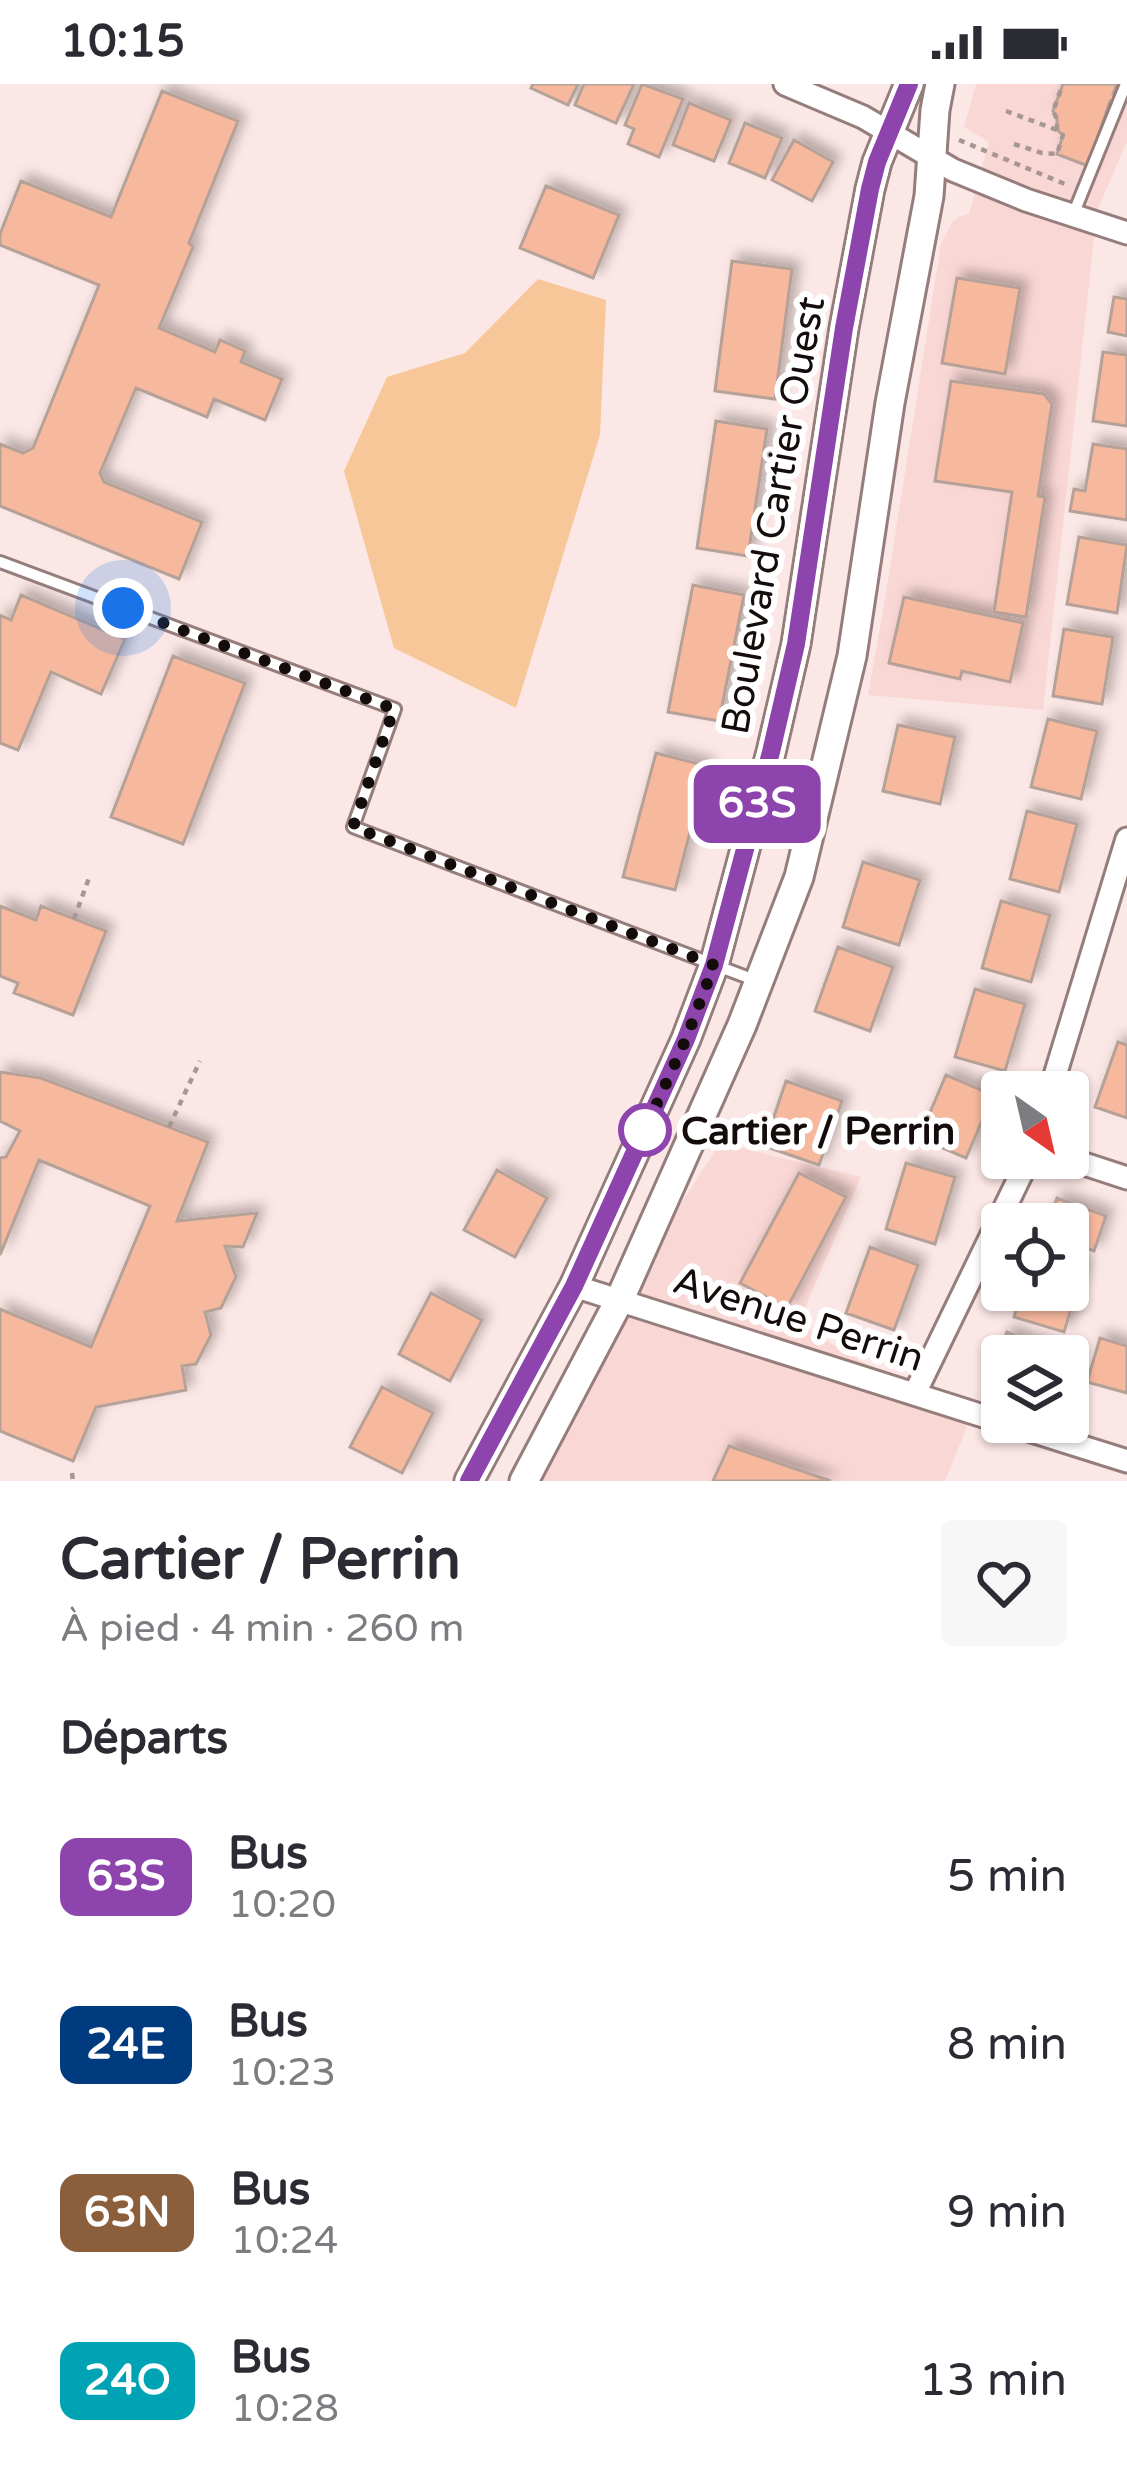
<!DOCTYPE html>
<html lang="fr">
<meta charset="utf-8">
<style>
body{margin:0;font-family:"Varela Round",sans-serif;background:#f7f7f7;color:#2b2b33;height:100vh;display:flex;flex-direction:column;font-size:45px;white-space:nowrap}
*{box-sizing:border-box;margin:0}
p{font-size:39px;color:#7c7c81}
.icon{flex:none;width:66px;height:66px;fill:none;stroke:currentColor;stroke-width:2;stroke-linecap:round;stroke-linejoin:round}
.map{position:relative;height:1397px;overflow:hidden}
.sheet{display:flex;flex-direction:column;background:#fff;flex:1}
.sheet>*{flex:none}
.badge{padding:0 24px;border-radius:18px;font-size:42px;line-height:78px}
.needle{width:78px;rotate:146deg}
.tools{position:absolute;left:981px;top:987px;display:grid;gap:24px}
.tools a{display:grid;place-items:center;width:108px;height:108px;border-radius:12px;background:#fff;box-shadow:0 3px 9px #0004;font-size:60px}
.you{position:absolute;width:60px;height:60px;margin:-30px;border:9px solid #fff;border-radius:50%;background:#1a73e8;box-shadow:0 0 0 18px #1a73e833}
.map>.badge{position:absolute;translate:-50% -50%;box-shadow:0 0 0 6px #fff}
h2{padding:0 60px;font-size:45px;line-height:108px}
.round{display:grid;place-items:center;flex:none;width:126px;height:126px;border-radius:12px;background:#f7f7f7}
.summary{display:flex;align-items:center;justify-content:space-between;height:204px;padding:0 60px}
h1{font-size:57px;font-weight:800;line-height:90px}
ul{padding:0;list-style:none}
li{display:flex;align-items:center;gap:36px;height:168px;padding:0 60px}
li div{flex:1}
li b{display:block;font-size:45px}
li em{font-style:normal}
li .badge{min-width:132px;font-weight:700;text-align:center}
.status{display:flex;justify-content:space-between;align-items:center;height:84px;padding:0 60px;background:#fff;direction:ltr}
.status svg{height:33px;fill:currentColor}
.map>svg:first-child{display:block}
</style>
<div class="status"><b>10:15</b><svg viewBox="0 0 49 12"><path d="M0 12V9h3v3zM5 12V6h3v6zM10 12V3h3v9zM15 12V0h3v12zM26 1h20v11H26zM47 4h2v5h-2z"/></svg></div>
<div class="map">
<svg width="1127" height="1397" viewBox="0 0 1127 1397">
<defs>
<filter id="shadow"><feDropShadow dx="7" dy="-7" stdDeviation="6" flood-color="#0004"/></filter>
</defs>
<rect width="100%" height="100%" fill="#fbe7e5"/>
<path fill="#f9d7d4" d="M976,0h151v58l-30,68 -54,500 -175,-15 16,-89 57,-362 11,-21 8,-7 9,-2 20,-72 -25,-15z
M720,1059l141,34 -63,147 117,69 58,19 -28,69h-421l96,-182z"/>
<path fill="#f7c79a" d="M538,195l68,21 -6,135 -84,273 -122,-60 -50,-177 43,-94 78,-24z"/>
<path fill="#f7b99e" stroke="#b6a198" stroke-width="3" filter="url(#shadow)" d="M533,0h45l-10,21 -37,-17z
M584,0h50l-18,39 -41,-18z
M642,0l41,15 -24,58 -31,-13 6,-15 -9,-4z
M1063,0h54l-4,10 5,2 -3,6 -5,-1 -22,65 -31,-12 6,-19 -6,-5v-11l-4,-8z
M162,7l76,30 -49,122 4,4 -34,81 56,24 5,-12 25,11 -4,11 41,17 -17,41 -51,-21 -7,18 -71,-29 -36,85 4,9 98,40 -23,57 -179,-73v-62l23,9 10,-5 66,-163 -99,-40v-11l21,-53 90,36z
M689,19l42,17 -17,41 -41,-16z
M745,39l37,15 -17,40 -36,-15z
M794,56l39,22 -21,39 -40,-21z
M546,102l73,29 -26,63 -73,-30z
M732,177l60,8 -17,130 -60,-8z
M957,194l63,10 -15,86 -63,-11z
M1114,213l13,2v37l-19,-4z
M1103,268l24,3v71l-34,-5z
M951,297l93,13 8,10 -14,92 7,1 -19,120 -32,-5 18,-120 -77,-11z
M716,337l51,8 -19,127 -51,-8z
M1093,360l34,5v71l-57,-9 4,-22 11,2z
M1079,453l48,8 -10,68 -50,-9z
M693,501l51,10 -25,126 -51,-9z
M21,511l104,44 -24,55 -50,-22 -33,78 -18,-7v-128l11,5z
M904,513l119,26 -13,59 -48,-11 -2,8 -71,-16z
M1064,545l49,8 -11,67 -49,-8z
M173,572l72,27 -62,161 -72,-27z
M1048,635l49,12 -16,68 -50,-12z
M898,641l57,12 -15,67 -57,-13z
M656,669l51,13 -32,124 -52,-13z
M1027,727l50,13 -18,68 -49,-13z
M863,778l57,18 -21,65 -56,-18z
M1001,817l49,14 -19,67 -49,-14z
M0,822l36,14 5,-14 65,25 -33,84 -59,-22 4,-10 -18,-7z
M838,863l55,20 -23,64 -55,-20z
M975,905l50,15 -20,67 -50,-14z
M1118,958l9,3v73l-32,-11z
M0,988l41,6 167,64 -31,79 80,-8 -14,34 -18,-1 11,31 -15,31 -16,4 6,23 -15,29 -14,2 4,24 -90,17 -23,54 -73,-30v-122l91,38 59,-141 -111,-46 -39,95v-97l6,-1 14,-26 -20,-10z
M946,991l47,20 -27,63 -47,-20z
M786,997l56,20 -23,64 -55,-19z
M906,1079l49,14 -20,67 -49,-15z
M497,1086l50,28 -32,59 -51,-27z
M799,1089l47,24 -59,111 -47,-25z
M1057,1114l49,18 -12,35 -26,-10v-17h-20z
M870,1163l48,18 -24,65 -48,-17z
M1068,1177l16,5 -20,66 -50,-15 8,-27h46z
M431,1209l51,27 -32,61 -51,-27z
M1007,1248l47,20 -1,4h-51v13l-10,-4z
M1100,1254l27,8v47l-40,-11z
M382,1303l51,26 -31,60 -52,-26z
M729,1362l102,35h-118z"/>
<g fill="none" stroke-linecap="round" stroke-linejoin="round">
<defs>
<path id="service" d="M1073,131l53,-131
M0,478l395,147 -42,118 404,154"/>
<path id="minor" d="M785,0l78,33 90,53 73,30 101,33
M1050,1008l77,-253
M1066,1074l61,20
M574,1202l428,136
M915,1309l114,-235
M1003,1338l124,39"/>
<path id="tertiary" d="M469,1397l105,-195 112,-247 28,-74 57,-213 25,-108 48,-316 26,-139 7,-27 32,-78
M524,1397l96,-182 122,-274 57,-148 53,-221 38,-253 39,-207 6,-86 5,-26"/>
</defs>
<use href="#service" stroke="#957d7b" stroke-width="16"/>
<use href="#minor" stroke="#957d7b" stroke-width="27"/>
<use href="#tertiary" stroke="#957d7b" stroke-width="33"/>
<path stroke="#a69795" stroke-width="4.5" stroke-dasharray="6 6" stroke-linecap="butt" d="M1006,27l51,19
M959,56l106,44
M1014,60l28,9 15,1 6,-19 -6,-5v-11l-4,-8 10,-27
M74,835l15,-41
M169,1043l31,-66
M72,1389l1,8"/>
<use href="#service" stroke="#fff" stroke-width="10"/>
<use href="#minor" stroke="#fff" stroke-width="21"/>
<use href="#tertiary" stroke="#fff" stroke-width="27"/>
</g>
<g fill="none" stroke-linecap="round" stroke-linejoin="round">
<defs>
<path id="line" d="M469,1397l105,-195 112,-247 28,-74 57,-213 25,-108 48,-316 26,-139 7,-27 32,-78"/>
</defs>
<use href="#line" stroke="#fff" stroke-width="27"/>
<use href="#line" stroke="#8e44ad" stroke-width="18"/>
<path stroke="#140c0b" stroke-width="12" stroke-dasharray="0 21.6" d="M123,524l271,101 -41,118 361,138 -28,74 -41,91"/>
</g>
<circle fill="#fff" stroke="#8e44ad" stroke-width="6" cx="645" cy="1046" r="24"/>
<g text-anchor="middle" stroke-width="12" stroke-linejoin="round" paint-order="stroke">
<g font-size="39" fill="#140c0b" stroke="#fff">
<text transform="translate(772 431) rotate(-80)" y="14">Boulevard Cartier Ouest</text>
<text transform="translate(799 1234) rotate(18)" y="14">Avenue Perrin</text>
</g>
<g font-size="39" font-weight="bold" fill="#140c0b" stroke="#fff" text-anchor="start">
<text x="681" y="1060">Cartier / Perrin</text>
</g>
</g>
</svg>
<div class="tools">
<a><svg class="needle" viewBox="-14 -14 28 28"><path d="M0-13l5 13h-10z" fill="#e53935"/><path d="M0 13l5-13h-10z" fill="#7c7c81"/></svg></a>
<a><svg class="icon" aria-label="locate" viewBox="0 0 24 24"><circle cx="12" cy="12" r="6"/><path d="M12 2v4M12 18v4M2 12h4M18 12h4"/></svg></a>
<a><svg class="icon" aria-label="layers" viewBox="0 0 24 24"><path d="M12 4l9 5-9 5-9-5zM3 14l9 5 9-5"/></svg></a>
</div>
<div class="you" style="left:123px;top:524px"></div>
<b class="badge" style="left:757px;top:720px;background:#8e44ad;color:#fff">63S</b>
</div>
<section class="sheet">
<div class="summary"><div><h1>Cartier / Perrin</h1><p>À pied · 4 min · 260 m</p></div><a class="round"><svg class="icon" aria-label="heart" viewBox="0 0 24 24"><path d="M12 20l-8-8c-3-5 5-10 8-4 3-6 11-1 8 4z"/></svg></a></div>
<h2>Départs</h2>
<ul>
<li><span class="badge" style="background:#8e44ad;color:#fff">63S</span><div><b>Bus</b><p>10:20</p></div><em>5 min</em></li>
<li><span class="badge" style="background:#003b80;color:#fff">24E</span><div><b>Bus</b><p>10:23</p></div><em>8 min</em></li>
<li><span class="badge" style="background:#8b5e3c;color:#fff">63N</span><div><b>Bus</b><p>10:24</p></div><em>9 min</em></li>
<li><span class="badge" style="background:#00a3b4;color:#fff">24O</span><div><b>Bus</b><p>10:28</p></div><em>13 min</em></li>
</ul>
</section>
